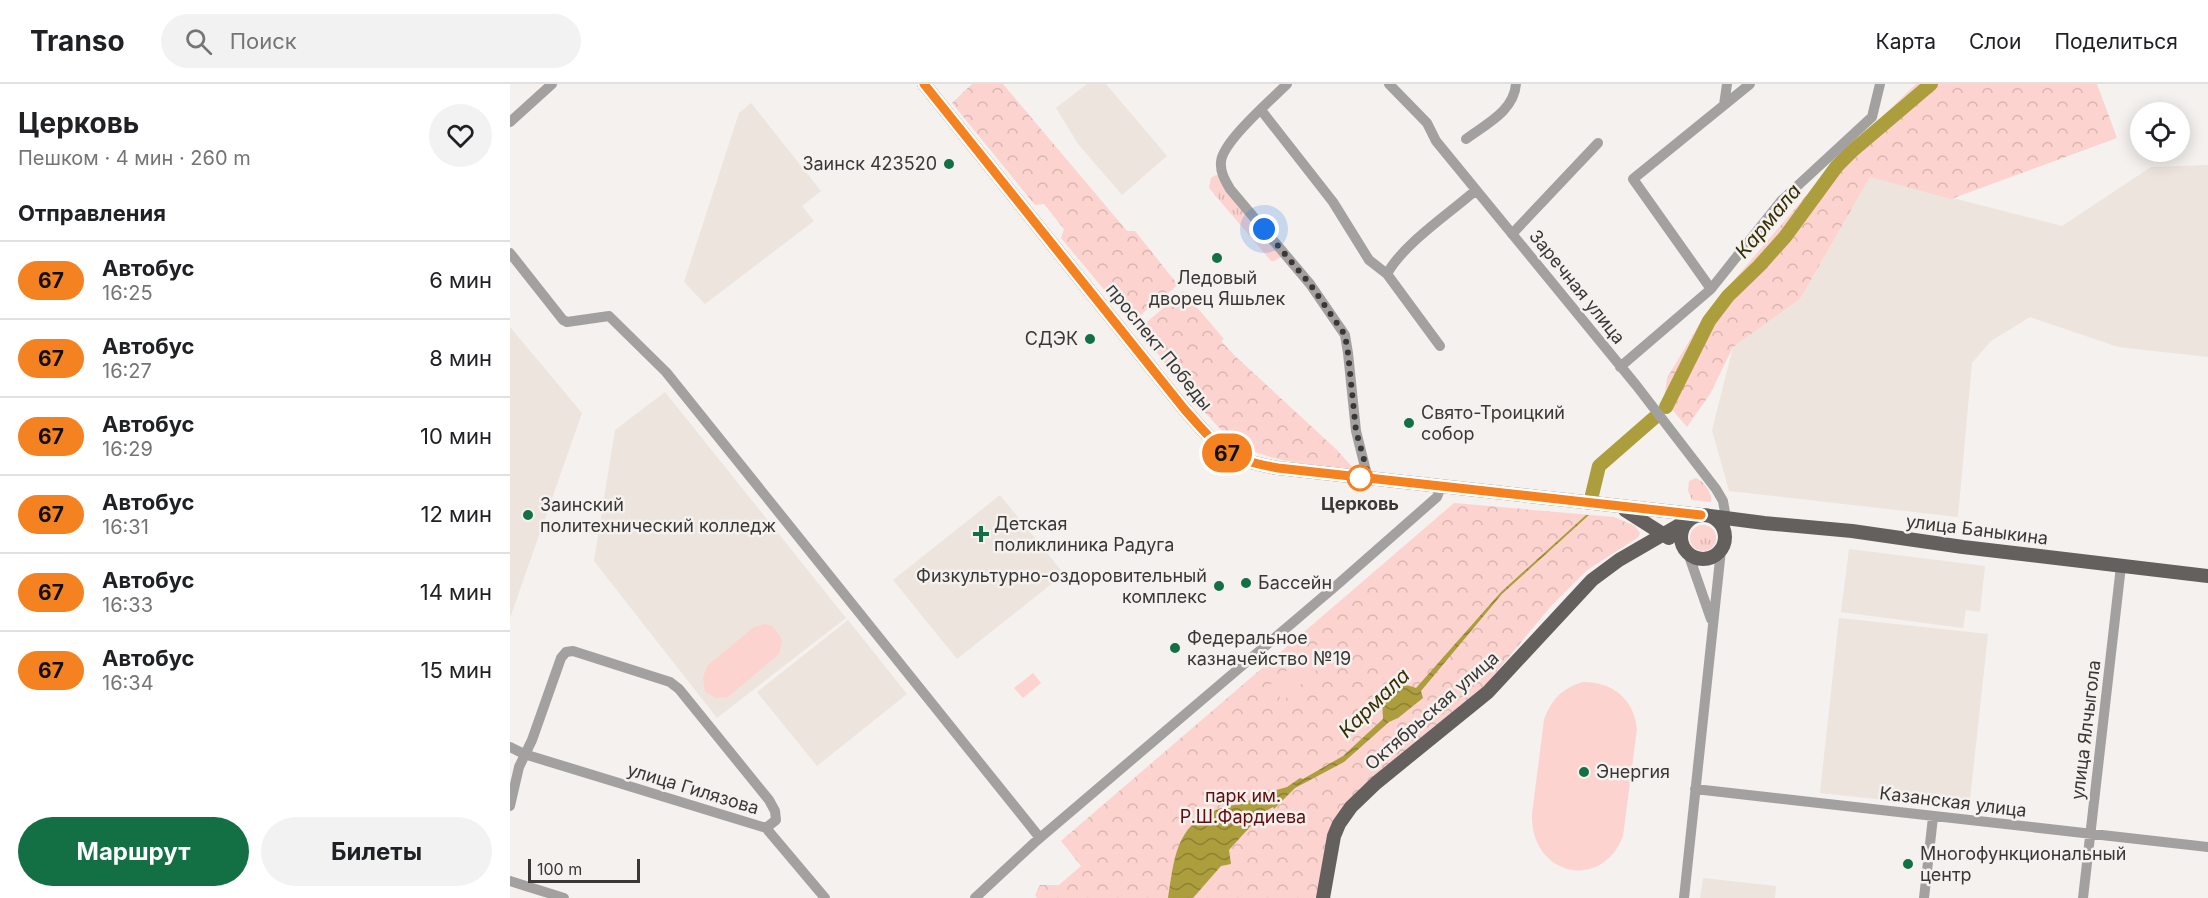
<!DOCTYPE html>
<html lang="ru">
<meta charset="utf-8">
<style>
body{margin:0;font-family:Inter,sans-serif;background:#f2f2f2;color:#202124;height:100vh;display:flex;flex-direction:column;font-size:22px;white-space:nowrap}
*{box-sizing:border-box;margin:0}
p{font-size:20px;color:#757577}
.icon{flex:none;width:33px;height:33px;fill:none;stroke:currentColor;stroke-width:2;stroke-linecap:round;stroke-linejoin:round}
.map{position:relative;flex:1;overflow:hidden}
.side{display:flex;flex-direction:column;background:#fff;width:510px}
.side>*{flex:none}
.badge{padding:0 12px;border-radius:20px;font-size:21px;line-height:39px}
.tools{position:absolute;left:1620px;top:18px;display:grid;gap:12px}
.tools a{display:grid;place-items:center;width:60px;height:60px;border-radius:50%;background:#fff;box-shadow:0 3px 15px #0003;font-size:30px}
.scale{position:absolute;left:18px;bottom:15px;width:112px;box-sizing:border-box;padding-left:6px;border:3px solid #393837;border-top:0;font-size:16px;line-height:21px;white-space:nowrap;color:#393837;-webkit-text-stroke:4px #f4f1ee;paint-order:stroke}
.you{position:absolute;width:30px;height:30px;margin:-15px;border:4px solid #fff;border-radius:50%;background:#1a73e8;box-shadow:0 0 0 9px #1a73e833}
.map>.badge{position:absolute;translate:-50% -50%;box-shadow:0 0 0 3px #fff}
h2{padding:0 18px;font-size:22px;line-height:54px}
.round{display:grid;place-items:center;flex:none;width:63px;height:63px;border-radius:32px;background:#f2f2f2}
.head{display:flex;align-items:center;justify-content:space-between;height:102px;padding:0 18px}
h1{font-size:28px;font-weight:700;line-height:45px}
.button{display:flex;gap:12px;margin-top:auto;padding:12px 18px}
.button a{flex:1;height:69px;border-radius:36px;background:#136f44;color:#fff;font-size:24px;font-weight:700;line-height:69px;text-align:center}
.button a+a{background:#f2f2f2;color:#202124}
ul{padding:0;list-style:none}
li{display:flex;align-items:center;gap:18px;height:78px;padding:0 18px;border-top:2px solid #e0e0e0}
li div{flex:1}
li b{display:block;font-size:22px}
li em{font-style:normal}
li .badge{min-width:66px;font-weight:700;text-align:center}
header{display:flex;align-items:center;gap:36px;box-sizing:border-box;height:84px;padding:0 30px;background:#fff;border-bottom:2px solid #e0e0e0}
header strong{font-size:28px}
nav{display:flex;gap:33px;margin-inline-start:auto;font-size:21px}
.search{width:420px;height:54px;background:#f2f2f2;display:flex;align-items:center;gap:15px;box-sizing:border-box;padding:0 21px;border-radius:33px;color:#757577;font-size:22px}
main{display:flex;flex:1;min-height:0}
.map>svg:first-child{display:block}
</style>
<header>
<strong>Transo</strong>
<div class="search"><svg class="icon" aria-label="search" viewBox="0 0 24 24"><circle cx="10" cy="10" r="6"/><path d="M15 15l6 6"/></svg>Поиск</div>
<nav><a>Карта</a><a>Слои</a><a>Поделиться</a></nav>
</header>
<main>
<section class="side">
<div class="head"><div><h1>Церковь</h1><p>Пешком · 4 мин · 260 m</p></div><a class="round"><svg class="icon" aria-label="heart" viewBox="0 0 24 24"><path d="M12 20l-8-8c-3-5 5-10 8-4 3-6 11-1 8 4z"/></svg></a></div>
<h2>Отправления</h2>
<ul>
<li><span class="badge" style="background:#f58220;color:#111">67</span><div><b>Автобус</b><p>16:25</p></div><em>6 мин</em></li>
<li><span class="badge" style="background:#f58220;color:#111">67</span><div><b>Автобус</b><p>16:27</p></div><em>8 мин</em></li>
<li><span class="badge" style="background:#f58220;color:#111">67</span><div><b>Автобус</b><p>16:29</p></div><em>10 мин</em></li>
<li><span class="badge" style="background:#f58220;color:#111">67</span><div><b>Автобус</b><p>16:31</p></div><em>12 мин</em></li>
<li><span class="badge" style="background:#f58220;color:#111">67</span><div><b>Автобус</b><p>16:33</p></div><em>14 мин</em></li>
<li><span class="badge" style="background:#f58220;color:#111">67</span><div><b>Автобус</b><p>16:34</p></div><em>15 мин</em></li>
</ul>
<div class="button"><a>Маршрут</a><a>Билеты</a></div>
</section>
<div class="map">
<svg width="1698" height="814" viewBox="0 0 1698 814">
<defs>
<pattern id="grass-tufts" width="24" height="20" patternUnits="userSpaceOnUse" patternTransform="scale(1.5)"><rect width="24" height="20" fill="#fcd3ce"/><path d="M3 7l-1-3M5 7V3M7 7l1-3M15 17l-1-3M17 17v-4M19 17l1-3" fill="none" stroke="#d9b6b2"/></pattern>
<pattern id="park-crowns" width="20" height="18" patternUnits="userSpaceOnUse" patternTransform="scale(1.5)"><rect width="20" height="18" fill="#fcd3ce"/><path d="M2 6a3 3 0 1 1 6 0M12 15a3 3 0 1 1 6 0" fill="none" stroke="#d9b6b2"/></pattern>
<pattern id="water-waves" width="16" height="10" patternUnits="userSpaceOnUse" patternTransform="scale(1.5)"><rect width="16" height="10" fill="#ac9e3c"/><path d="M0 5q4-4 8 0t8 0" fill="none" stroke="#8d8233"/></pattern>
</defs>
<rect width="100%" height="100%" fill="#f4f1ee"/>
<path fill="#ede4dd" d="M577,0h19l61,72 -45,39 -44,-51 -22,-36z
M241,19l70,88 -19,15 12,15 -109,83 -21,-22 55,-169z
M1698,81v192l-90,-10 -88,-30 -39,24 -19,22 -14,154 -229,-26 -17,-61 21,-83 67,-48 70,-122 192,49 89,-59z
M0,243l72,86 -72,205z
M155,308l181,226 -129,100 -123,-157 21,-131z
M490,411l64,79 -107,85 -64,-79z
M1339,465l136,17 -5,46 -14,-2 -3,18 -122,-16z
M1329,534l149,16 -19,175 -149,-16z
M338,536l59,74 -90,72 -60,-74z
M1193,794l73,8 -1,12h-75z"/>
<path fill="url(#grass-tufts)" d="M706,91l5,1 60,81 -7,4h-3l-62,-73 2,-10z
M1186,394c8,3 17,16 15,24l-19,-2 -4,-9 1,-10z
M1180 454a13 13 0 1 1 26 0a13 13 0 1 1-26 0Z"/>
<path fill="url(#park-crowns)" d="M462,0h31l124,147h8l43,54 -44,35 -18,-23 -5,1 -50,-60 3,-9 -20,-25 -9,1 -83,-102z
M1406,0h181l20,54 -166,61 -81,-22 -70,122 -67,48 -23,47 -23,33 -23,-27 3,-22 39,-65 126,-148z
M673,207l41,48 -3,2 14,15 102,94 17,19c-37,-4 -79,-5 -113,-24 -28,-16 -65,-70 -87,-96l-1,-5 -13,-16z
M944,419l160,14 21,9 5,7 -3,5 -50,32 -36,36 -68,82 -41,35 -82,65 -24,29 -12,35 -5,46h-282l-2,-3 5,-10h19l22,-19 -20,-25z"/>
<path fill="#fcd3ce" d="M255,540l7,2 8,10 2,6 -3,12 -51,43 -12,1 -11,-6 -2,-14 4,-12 47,-39z
M814,555l11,14 -52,48 -13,-16z
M523,589l8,10 -18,15 -9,-10z
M1073,598c30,0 51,17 54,47l-14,107c-21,56 -93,40 -91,-22l12,-94c7,-20 18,-32 39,-38z"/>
<path fill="url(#water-waves)" d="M1076,431h3l-87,79 -81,97 2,7 -25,20 -9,4 -45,40 -49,26 -21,21 -1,-2 -10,6 2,2 -7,3 -29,32 2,14 -10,2 -28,32h-25c6,-37 7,-73 48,-88 14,-6 27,-4 39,-13l3,3 7,-5v-2l22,-6 13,-9 3,1 40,-23 40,-37 -1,-23c13,-12 17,-14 34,-8l85,-96z"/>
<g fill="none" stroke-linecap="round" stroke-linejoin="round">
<path stroke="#ac9e3c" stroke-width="14" d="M1156,323l43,-86 19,-25 31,-30 26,-29 52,-71 14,-14 80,-68
M1082,411l7,-29 55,-48"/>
<path stroke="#a3a1a0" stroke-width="10" d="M777,0c-15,15 -65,58 -66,78 -1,10 4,18 9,27l80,95 35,51 3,18 8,78 12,48
M879,0l38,39 9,18 200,244 80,104 7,12 3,17
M1214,21l3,-21
M751,26l72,92 36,58 18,14 53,72
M0,38l42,-38
M956,55c20,-15 48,-28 50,-55
M1002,150l86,-91
M0,169l53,67 4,2 42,-6 57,56 374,466
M877,190c16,-30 63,-61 89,-84
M1201,205l-78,-110 117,-95
M1110,283l91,-78 70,-88 91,-84 8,-33
M1178,469l23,66
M0,663l14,7 242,74 59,70
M1185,705l513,58
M0,722l9,-39 13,-27 29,-82 5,-6 7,-1 97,31 9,7 90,111 6,11 1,9 -10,8
M0,797l54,17
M465,814l59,-55 304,-259 99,-87 4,-10
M1174,814l37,-348
M1414,814l9,-81
M1573,814l38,-332"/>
<path stroke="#63605e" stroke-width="14" d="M414,0l261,326c34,38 40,49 93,58l423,47
M1115,426l44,28
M1171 453a22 22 0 1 1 44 0a22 22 0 1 1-44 0Z
M1200,432l54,7 88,8 111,16 245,29
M813,814l11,-62 5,-12 12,-17 25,-24 112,-91 104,-112 27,-20 69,-40"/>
</g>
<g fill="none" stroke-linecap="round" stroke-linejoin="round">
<defs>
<path id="line" d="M414,0l261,326c34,38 40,49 93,58l423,47"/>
</defs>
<use href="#line" stroke="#fff" stroke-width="14"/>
<use href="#line" stroke="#f58220" stroke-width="9"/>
<path stroke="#393837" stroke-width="6" stroke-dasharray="0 10.8" d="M754,145l46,55 35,51 3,18 8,78 12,43v5l-8,-1"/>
</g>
<g fill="#136f44" stroke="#f4f1ee" stroke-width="2">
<circle cx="439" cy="80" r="6"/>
<circle cx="707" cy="174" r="6"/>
<circle cx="580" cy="255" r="6"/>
<circle cx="899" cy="339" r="6"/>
<circle cx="18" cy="431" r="6"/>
<path d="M468 441h6v6h6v6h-6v6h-6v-6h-6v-6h6z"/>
<circle cx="736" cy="499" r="6"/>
<circle cx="709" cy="502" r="6"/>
<circle cx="665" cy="564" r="6"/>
<circle cx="1074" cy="688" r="6"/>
<circle cx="1398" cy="780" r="6"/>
</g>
<circle fill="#fff" stroke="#f58220" stroke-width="3" cx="850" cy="394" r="12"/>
<g text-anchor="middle" stroke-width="5" stroke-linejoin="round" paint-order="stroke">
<g font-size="18" fill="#393837" stroke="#f4f1ee" text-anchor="start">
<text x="427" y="86" text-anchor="end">Заинск 423520</text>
<text x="707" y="200" text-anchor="middle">Ледовый<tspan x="707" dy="21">дворец Яшьлек</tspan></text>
<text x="568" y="261" text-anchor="end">СДЭК</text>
<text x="911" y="335">Свято-Троицкий<tspan x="911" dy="21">собор</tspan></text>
<text x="30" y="427">Заинский<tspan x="30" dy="21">политехнический колледж</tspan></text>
<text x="484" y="446">Детская<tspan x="484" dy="21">поликлиника Радуга</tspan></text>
<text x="697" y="498" text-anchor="end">Физкультурно-оздоровительный<tspan x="697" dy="21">комплекс</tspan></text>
<text x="748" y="505">Бассейн</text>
<text x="677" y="560">Федеральное<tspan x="677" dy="21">казначейство №19</tspan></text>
<text x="1086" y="694">Энергия</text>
<text x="1410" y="776">Многофункциональный<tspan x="1410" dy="21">центр</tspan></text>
</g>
<g font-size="18" fill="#393837" stroke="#f4f1ee">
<text transform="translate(1067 203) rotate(51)" y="6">Заречная улица</text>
<text transform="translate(649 263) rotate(51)" y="6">проспект Победы</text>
<text transform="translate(1467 446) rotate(7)" y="6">улица Баныкина</text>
<text transform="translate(922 627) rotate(-41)" y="6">Октябрьская улица</text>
<text transform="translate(1576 646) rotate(-83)" y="6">улица Ялчыгола</text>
<text transform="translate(183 705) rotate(17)" y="6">улица Гилязова</text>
<text transform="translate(1443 718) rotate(7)" y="6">Казанская улица</text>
</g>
<g font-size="18" font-weight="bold" fill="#393837" stroke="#f4f1ee">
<text x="850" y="426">Церковь</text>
</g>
<g font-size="18" fill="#630c0d" stroke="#f4f1ee">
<text x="733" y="718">парк им.<tspan x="733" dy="21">Р.Ш.Фардиева</tspan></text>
</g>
<g font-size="20" font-style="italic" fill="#342e03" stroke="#f4f1ee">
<text transform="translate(1258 137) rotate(-50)" y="7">Кармала</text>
<text transform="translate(864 619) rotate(-44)" y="7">Кармала</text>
</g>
</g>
</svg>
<div class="tools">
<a><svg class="icon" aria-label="locate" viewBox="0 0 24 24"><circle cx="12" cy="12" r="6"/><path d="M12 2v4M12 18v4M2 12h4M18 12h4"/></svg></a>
</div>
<div class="scale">100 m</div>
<div class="you" style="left:754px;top:145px"></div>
<b class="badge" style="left:717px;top:369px;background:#f58220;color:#111">67</b>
</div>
</main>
